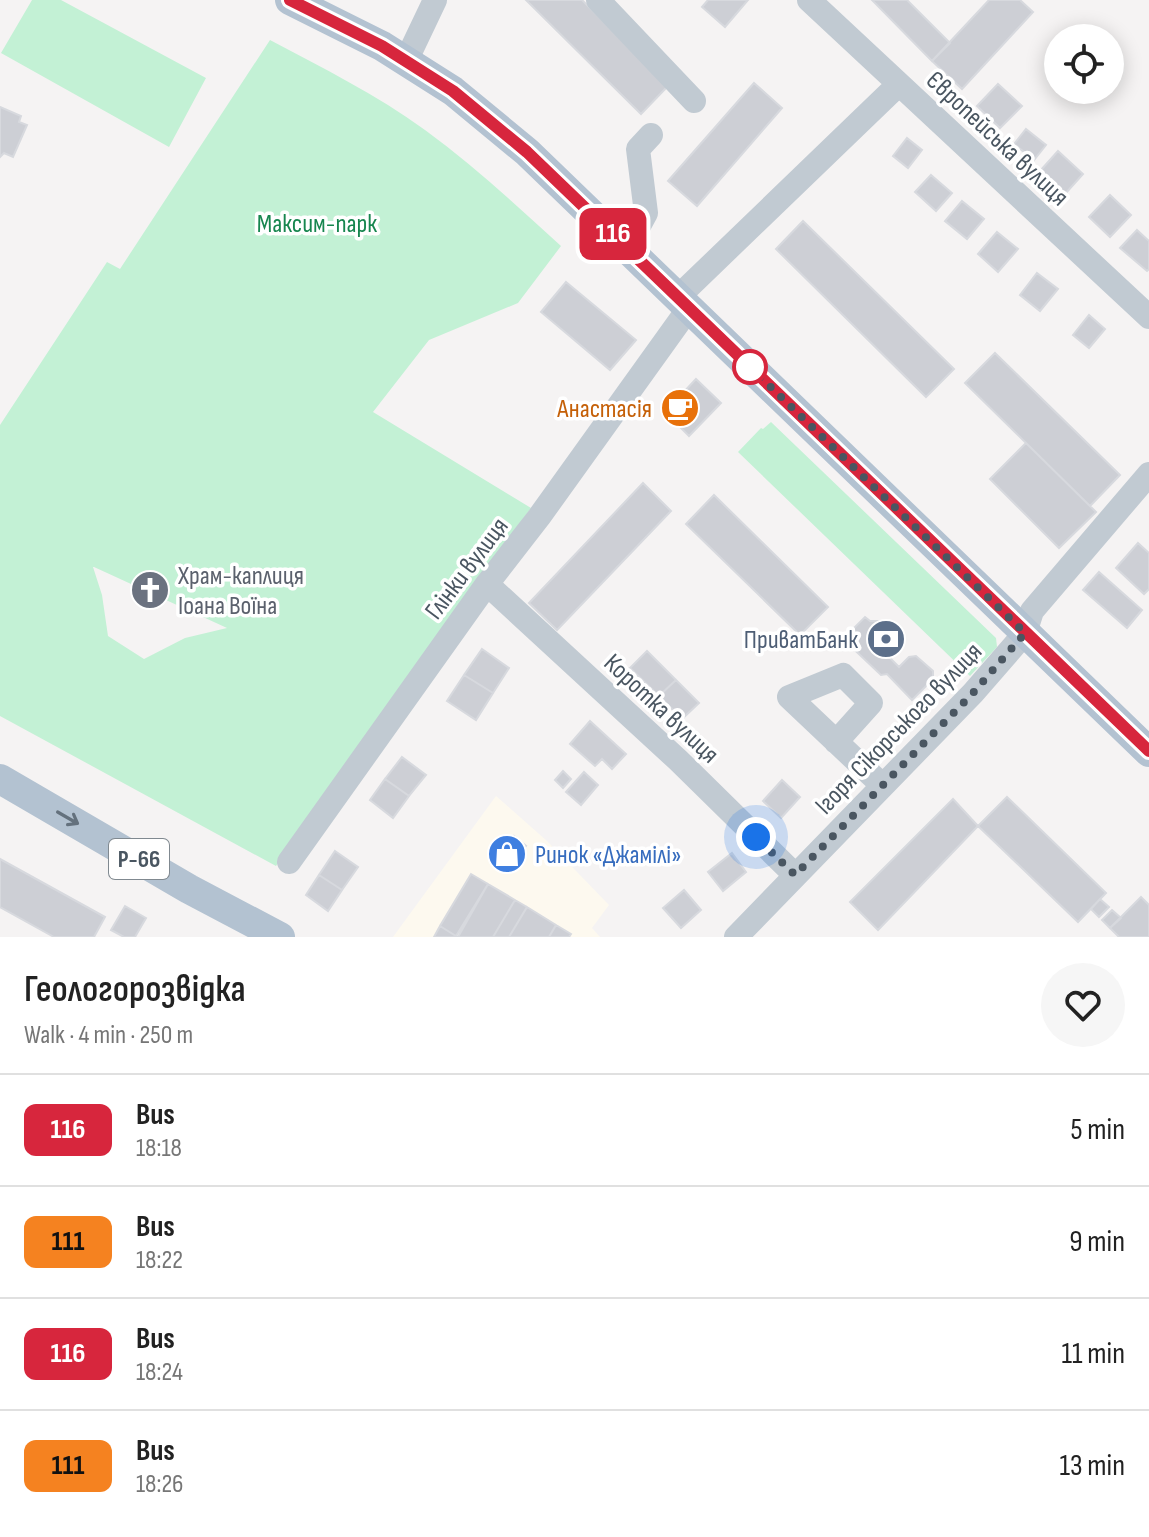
<!DOCTYPE html>
<meta charset="utf-8">
<style>
body{margin:0;font-family:"Sofia Sans Condensed",sans-serif;background:#f6f6f6;color:#222;height:100vh;display:flex;flex-direction:column;font-size:30px;white-space:nowrap}
*{box-sizing:border-box;margin:0}
p{font-size:26px;color:#767676}
.icon{flex:none;width:44px;height:44px;fill:none;stroke:currentColor;stroke-width:2;stroke-linecap:round;stroke-linejoin:round}
.map{position:relative;height:937px;overflow:hidden}
.details{display:flex;flex-direction:column;background:#fff;flex:1}
.details>*{flex:none}
.badge{padding:0 16px;border-radius:12px;font-size:28px;line-height:52px}
.buttons{position:absolute;left:1044px;top:24px;display:grid;gap:16px}
.buttons a{display:grid;place-items:center;width:80px;height:80px;border-radius:50%;background:#fff;box-shadow:0 4px 20px #0003;font-size:40px}
.you{position:absolute;width:40px;height:40px;margin:-20px;border:6px solid #fff;border-radius:50%;background:#1a73e8;box-shadow:0 0 0 12px #1a73e833}
.map>.badge{position:absolute;translate:-50% -50%;box-shadow:0 0 0 4px #fff}
.round{display:grid;place-items:center;flex:none;width:84px;height:84px;border-radius:42px;background:#f6f6f6}
.summary{display:flex;align-items:center;justify-content:space-between;height:136px;padding:0 24px}
h1{font-size:38px;font-weight:600;line-height:60px}
ul{padding:0;list-style:none}
li{display:flex;align-items:center;gap:24px;height:112px;padding:0 24px;border-top:2px solid #e0e0e0}
li div{flex:1}
li b{display:block;font-size:30px}
li em{font-style:normal}
li .badge{min-width:88px;font-weight:700;text-align:center}
.map>svg:first-child{display:block}
</style>
<div class="map">
<svg width="1149" height="937" viewBox="0 0 1149 937">
<rect width="100%" height="100%" fill="#f5f3f3"/>
<path fill="#fdf9ef" d="M496,796l51,45 62,64 -17,23 8,9h-207z"/>
<path fill="#c3f1d5" fill-rule="evenodd" d="M32,0h29l145,78 -37,69 -168,-94z
M270,40c53,28 107,55 155,90 48,35 92,76 136,116l-43,57 -89,37 -56,72 158,96 -255,358 -276,-150v-291l107,-163 13,7zM93,567h1l133,61 -42,10 -41,21 -36,-23 -6,-41z
M771,422l225,216 1,9 -27,29 -232,-224 23,-24 2,1z"/>
<path fill="#cdcfd5" stroke="#d7d9de" stroke-width="2" d="M526,0h56l86,86 -27,28z
M708,0h40l-23,27 -23,-20z
M872,0h35l43,43 -18,18z
M989,0h31l13,12 -71,77 -30,-28z
M754,83l28,25 -85,98 -29,-25z
M998,84l24,22 -22,22 -23,-22z
M0,107l21,9 -2,6 8,3 -14,32 -9,-4 -4,4z
M1026,129l20,16 -12,15 -20,-16z
M907,138l15,12 -14,18 -15,-12z
M1058,151l25,23 -18,20 -25,-23z
M931,175l21,18 -16,18 -21,-19z
M1110,195l21,20 -21,22 -21,-20z
M962,201l22,18 -17,20 -22,-18z
M803,221l151,148 -28,28 -150,-148z
M1137,230l12,11v28l-2,2 -27,-23z
M997,232l21,17 -20,23 -20,-18z
M1037,273l21,16 -18,22 -20,-16z
M566,282l70,58 -26,30 -69,-58z
M1089,315l16,14 -16,19 -16,-13z
M995,353l125,122 -30,31 -125,-123z
M696,379l25,24 -32,33 -24,-24z
M1026,443l70,69 -37,36 -69,-69z
M643,483l28,28 -114,119 -28,-27z
M714,495l114,112 -28,28 -114,-111z
M1138,543l11,10v36l-5,5 -28,-26z
M1099,572l43,38 -15,18 -44,-38z
M865,617l5,4h8l13,12 1,6 -10,11 17,17 10,-10 7,-1 17,15v8l-21,21 -25,-26 -6,1 -38,-36z
M482,649l27,19 -16,25 -29,-18z
M647,651l29,29 -17,16 -29,-28z
M464,675l29,18 -17,27 -29,-19z
M676,680l23,23 -17,16 -23,-23z
M590,721l36,33 -14,15 -10,-10 -7,7 -25,-22z
M402,757l24,18 -17,21 -24,-17z
M563,771l8,8 -8,9 -8,-8z
M584,772l14,13 -17,20 -15,-13z
M385,779l24,17 -16,22 -23,-18z
M782,780l18,17 -19,21 -18,-17z
M1007,797l99,96 -28,29 -100,-96z
M953,799l25,27 -100,104 -28,-28z
M514,836l12,10 -9,11 -12,-10z
M335,851l23,16 -16,23 -23,-15z
M732,853l14,19 -23,19 -15,-19z
M0,859l105,58 -11,20h-40l-54,-30z
M471,874l17,10 -32,52 -16,-10z
M319,875l23,15 -14,21 -22,-16z
M488,884l27,16 -22,37h-35z
M684,890l17,20 -20,18 -18,-20z
M1141,897l8,8v32h-30l-9,-9z
M1100,899l9,8 -10,10 -8,-8z
M515,900l12,7 -18,30h-16z
M125,906l21,12 -11,19h-11l-13,-7z
M527,907l29,18 -7,12h-40z
M1112,910l9,8 -11,10 -8,-8z
M556,925l15,9 -2,3h-20z
M440,926l16,10 2,1h-24z"/>
<g fill="none" stroke-linecap="round" stroke-linejoin="round">
<path stroke="#c1cad2" stroke-width="24" d="M598,0l96,101
M809,0l340,317
M406,61l29,-61
M627,248l19,-35 -8,-64 13,-14
M678,297l221,-213
M487,584l191,176 117,115
M836,742l35,-39 -28,-28 -54,22 93,88
M289,862l198,-278 52,-67 150,-209
M736,937l237,-244 52,-60 7,-22 117,-137"/>
<path stroke="#b3c2d1" stroke-width="30" d="M290,0l92,46 71,45 74,61 622,600
M0,779l189,110 91,48"/>
</g>
<defs><path id="oneway-shaft" d="M-6 0H5M1.5-3L5.5 0L1.5 3" fill="none" stroke-width="1.6" stroke-linecap="round" stroke-linejoin="round" transform="scale(2)"/></defs>
<use stroke="#64717d" href="#oneway-shaft" transform="translate(68 818) rotate(30)"/>
<g fill="none" stroke-linecap="round" stroke-linejoin="round">
<defs>
<path id="line" d="M290,0l92,46 71,45 74,61 622,599"/>
</defs>
<use href="#line" stroke="#fff" stroke-width="18"/>
<use href="#line" stroke="#d7263d" stroke-width="12"/>
<path stroke="#4a5661" stroke-width="8" stroke-dasharray="0 14.4" d="M750,367l275,266 -52,60 -178,182 -39,-38"/>
</g>
<defs>
<symbol id="cafe-disc" viewBox="-11 -11 22 22"><circle r="9.5" fill="#e8710a" stroke="#fff"/><path d="M-5.5-4.5H6V0H3Q3 3.5 0 3.5H-2.5Q-5.5 3.5-5.5 0ZM3-3.2v2h1.7v-2ZM-6 4.5H4V6H-6Z" fill="#fff"/></symbol>
<symbol id="church-disc" viewBox="-11 -11 22 22"><circle r="9.5" fill="#6b7280" stroke="#fff"/><path d="M-1.2-6h2.4v3.5h3.3v2.4h-3.3V6h-2.4V-.1h-3.3v-2.4h3.3Z" fill="#fff"/></symbol>
<symbol id="bank-disc" viewBox="-11 -11 22 22"><circle r="9.5" fill="#5c6f8a" stroke="#fff"/><path d="M-6-4H6V4H-6ZM0-2.3a2.3 2.3 0 1 0 0 4.6a2.3 2.3 0 1 0 0-4.6Z" fill="#fff"/></symbol>
<symbol id="shop-disc" viewBox="-11 -11 22 22"><circle r="9.5" fill="#3f7fe0" stroke="#fff"/><path d="M-5-2.5h2.3a2.7 3.5 0 0 1 5.4 0H5L5.5 6h-11ZM-1.5-2.5h3a1.5 2.3 0 0 0-3 0Z" fill="#fff"/></symbol>
</defs>
<g fill-rule="evenodd">
<use href="#cafe-disc" x="658" y="386" width="44" height="44"/>
<use href="#church-disc" x="128" y="568" width="44" height="44"/>
<use href="#bank-disc" x="864" y="617" width="44" height="44"/>
<use href="#shop-disc" x="485" y="832" width="44" height="44"/>
</g>
<circle fill="#fff" stroke="#d7263d" stroke-width="4" cx="750" cy="367" r="16"/>
<g text-anchor="middle" stroke-width="7" stroke-linejoin="round" paint-order="stroke">
<rect fill="#fff" stroke="#808990" stroke-width="2" x="109" y="839" width="60" height="40" rx="6"/>
<g font-size="24" font-weight="bold" fill="#4a5661">
<text x="139" y="867">Р-66</text>
</g>
<g font-size="26" fill="#4a5661" stroke="#fff">
<text transform="translate(998 138) rotate(43)" y="9">Європейська вулиця</text>
<text transform="translate(466 568) rotate(-53)" y="9">Глінки вулиця</text>
<text transform="translate(662 708) rotate(43)" y="9">Коротка вулиця</text>
<text transform="translate(898 728) rotate(-46)" y="9">Ігоря Сікорського вулиця</text>
</g>
<g font-size="26" fill="#17864f" stroke="#fff">
<text x="317" y="232">Максим-парк</text>
</g>
<g font-size="26" fill="#c56008" stroke="#fff" text-anchor="end">
<text x="652" y="417">Анастасія</text>
</g>
<g font-size="26" fill="#5b616d" stroke="#fff" text-anchor="start">
<text x="178" y="584">Храм-каплиця<tspan x="178" dy="30">Іоана Воїна</tspan></text>
</g>
<g font-size="26" fill="#4e5e75" stroke="#fff" text-anchor="end">
<text x="858" y="648">ПриватБанк</text>
</g>
<g font-size="26" fill="#366cbe" stroke="#fff" text-anchor="start">
<text x="535" y="863">Ринок «Джамілі»</text>
</g>
</g>
</svg>
<div class="buttons">
<a><svg class="icon" aria-label="locate" viewBox="0 0 24 24"><circle cx="12" cy="12" r="6"/><path d="M12 2v4M12 18v4M2 12h4M18 12h4"/></svg></a>
</div>
<div class="you" style="left:756px;top:837px"></div>
<b class="badge" style="left:613px;top:234px;background:#d7263d;color:#fff">116</b>
</div>
<section class="details">
<div class="summary"><div><h1>Геологорозвідка</h1><p>Walk · 4 min · 250 m</p></div><a class="round"><svg class="icon" aria-label="heart" viewBox="0 0 24 24"><path d="M12 20l-8-8c-3-5 5-10 8-4 3-6 11-1 8 4z"/></svg></a></div>
<ul>
<li><span class="badge" style="background:#d7263d;color:#fff">116</span><div><b>Bus</b><p>18:18</p></div><em>5 min</em></li>
<li><span class="badge" style="background:#f58220;color:#111">111</span><div><b>Bus</b><p>18:22</p></div><em>9 min</em></li>
<li><span class="badge" style="background:#d7263d;color:#fff">116</span><div><b>Bus</b><p>18:24</p></div><em>11 min</em></li>
<li><span class="badge" style="background:#f58220;color:#111">111</span><div><b>Bus</b><p>18:26</p></div><em>13 min</em></li>
</ul>
</section>
